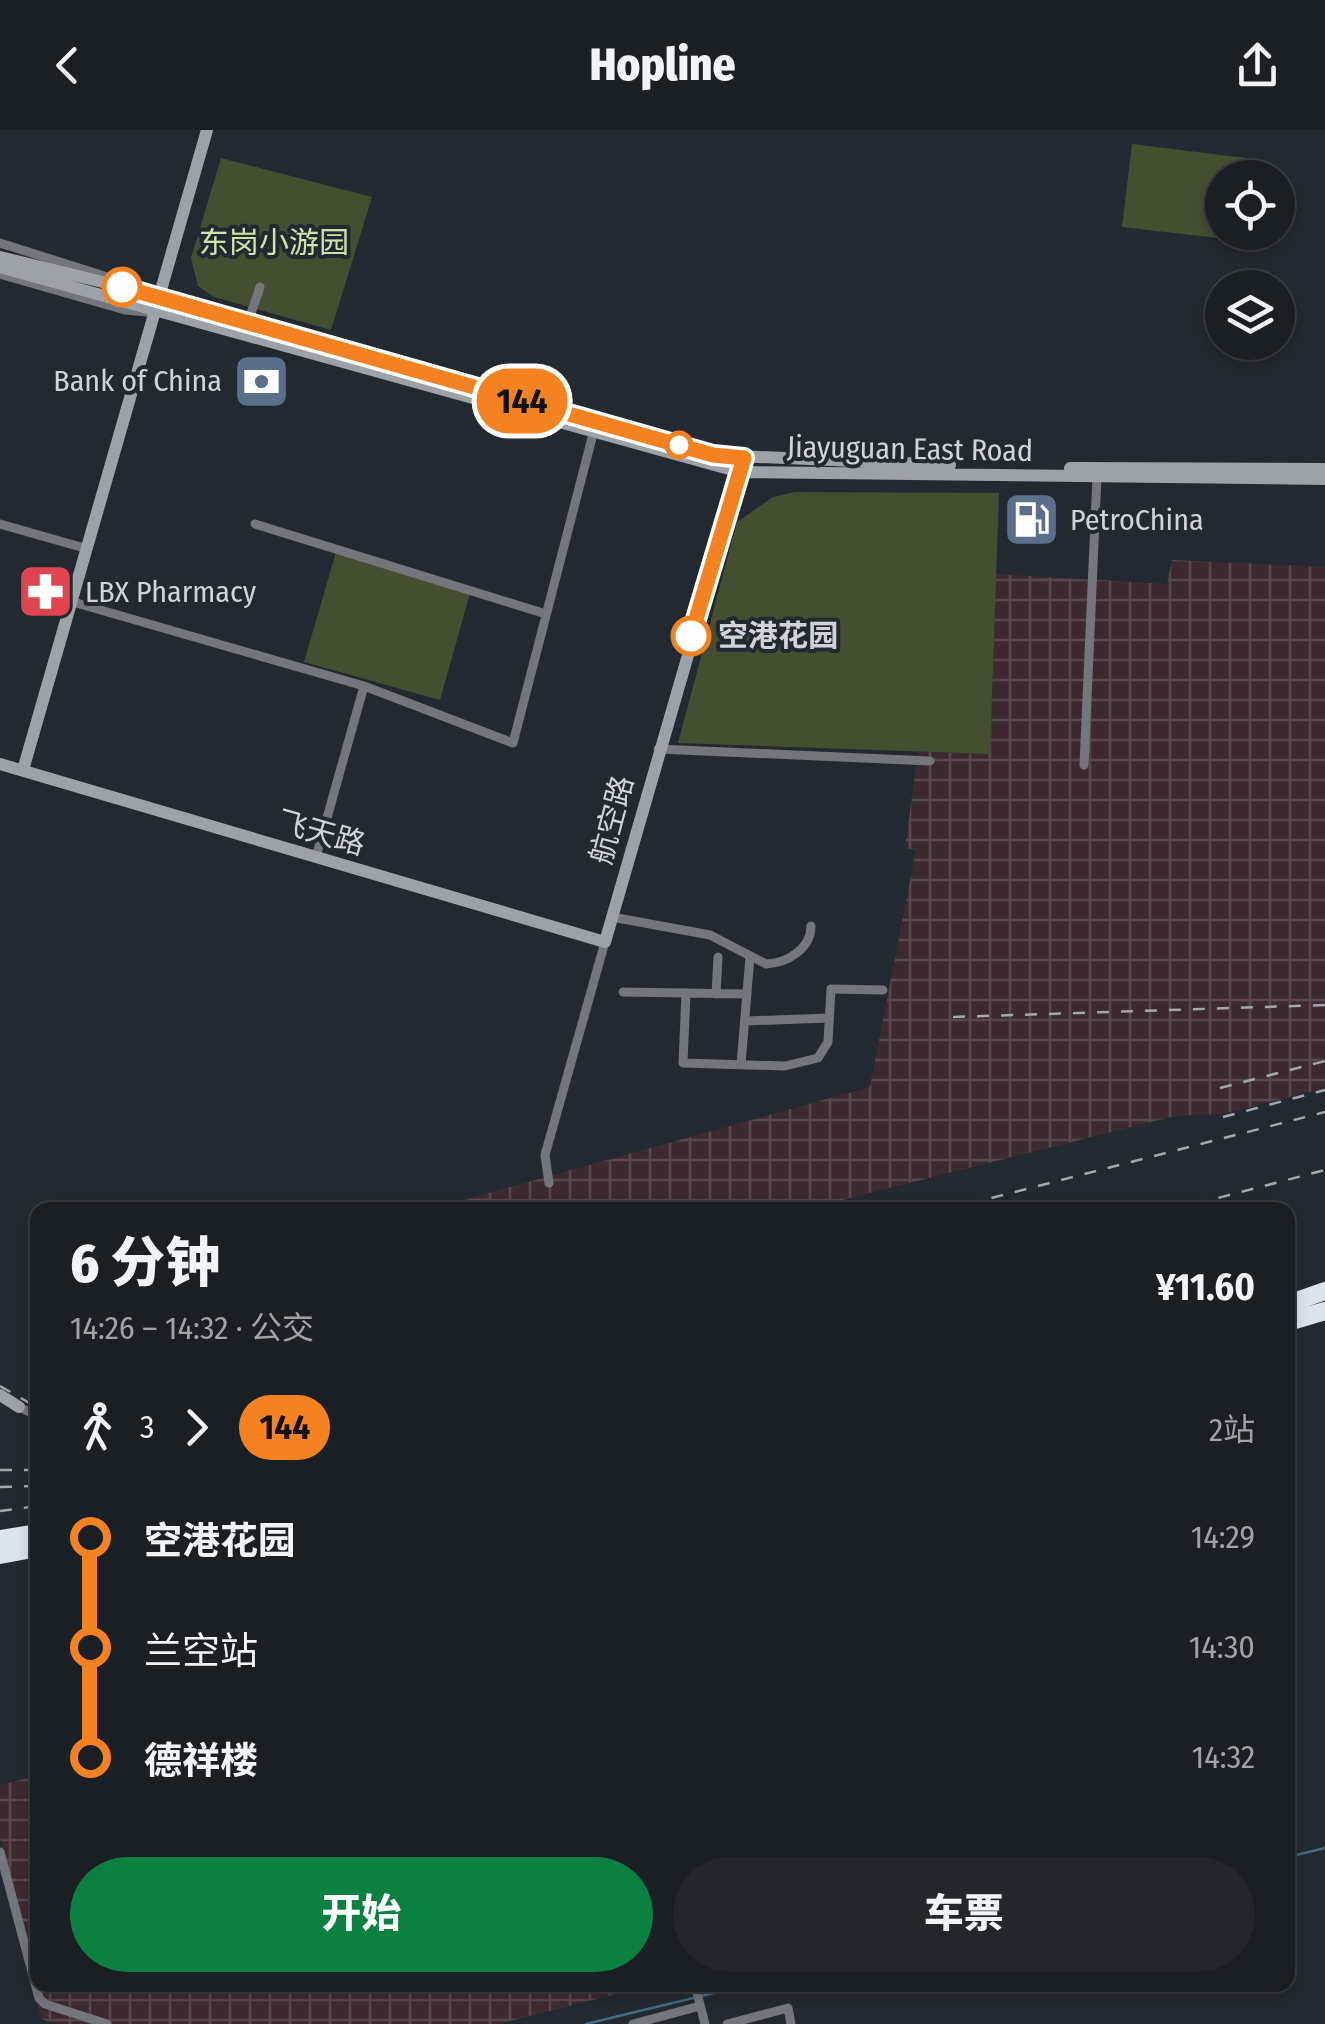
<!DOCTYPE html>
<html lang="zh">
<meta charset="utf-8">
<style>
body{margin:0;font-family:"Fira Sans Condensed","Noto Sans SC",sans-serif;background:#23272c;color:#f1f3f6;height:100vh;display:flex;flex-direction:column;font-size:38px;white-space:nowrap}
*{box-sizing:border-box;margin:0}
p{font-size:32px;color:#9fa2a6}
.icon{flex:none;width:55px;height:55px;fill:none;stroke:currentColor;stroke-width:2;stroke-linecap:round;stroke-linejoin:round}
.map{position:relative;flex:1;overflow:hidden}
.details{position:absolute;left:30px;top:1072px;width:1265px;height:790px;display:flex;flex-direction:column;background:#1a1f24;border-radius:20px;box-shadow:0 5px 15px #0003,0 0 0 2px #383d41}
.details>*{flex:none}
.badge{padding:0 20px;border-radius:32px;font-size:35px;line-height:65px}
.fabs{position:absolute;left:1205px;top:30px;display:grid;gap:20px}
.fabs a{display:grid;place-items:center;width:90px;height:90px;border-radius:50%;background:#1a1f24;box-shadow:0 5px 15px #0003,0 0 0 2px #383d41;font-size:50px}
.map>.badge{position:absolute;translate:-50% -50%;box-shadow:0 0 0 5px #fff}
.legs{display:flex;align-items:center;gap:15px;height:110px;padding:0 40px;font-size:32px}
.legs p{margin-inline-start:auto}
.overview{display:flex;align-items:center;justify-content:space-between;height:170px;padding:0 40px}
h1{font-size:55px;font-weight:800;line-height:75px}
.action{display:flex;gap:20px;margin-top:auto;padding:20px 40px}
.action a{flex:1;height:115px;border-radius:60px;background:#0b8043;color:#fff;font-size:40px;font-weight:800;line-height:115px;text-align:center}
.action a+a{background:#23272c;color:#f1f3f6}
ul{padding:0 40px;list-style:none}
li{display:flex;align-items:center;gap:35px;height:110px;font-size:38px}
li i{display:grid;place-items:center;width:15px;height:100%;margin:0 12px;background:currentColor}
li i::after{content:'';width:25px;height:25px;margin:-12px;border:8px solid;border-radius:50%;background:#1a1f24}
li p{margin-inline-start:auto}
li:first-child i{background:linear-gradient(#0000 50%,currentColor 0)}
li:last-child i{background:linear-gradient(currentColor 50%,#0000 0)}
header{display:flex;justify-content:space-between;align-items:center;height:130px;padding:0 40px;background:#1a1f24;font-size:45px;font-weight:800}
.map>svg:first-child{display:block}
</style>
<header><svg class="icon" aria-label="back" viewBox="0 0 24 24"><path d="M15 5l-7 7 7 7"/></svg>Hopline<svg class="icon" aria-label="share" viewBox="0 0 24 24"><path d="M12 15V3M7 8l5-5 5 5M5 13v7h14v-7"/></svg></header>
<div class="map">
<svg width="1325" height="1894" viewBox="0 0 1325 1894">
<defs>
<pattern id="industrial-grid" width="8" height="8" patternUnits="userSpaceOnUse" patternTransform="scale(2.5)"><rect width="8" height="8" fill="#3d2a30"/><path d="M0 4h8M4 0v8" fill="none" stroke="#58484d"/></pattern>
</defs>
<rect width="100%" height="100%" fill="#232930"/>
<path fill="url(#industrial-grid)" d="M1172,430l153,7v521l-103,26 -47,2 -373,94h-339l1,-10 406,-113 46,-237 -11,-2 13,-96 72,2 6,-180 171,10z
M37,1646l1,209h614l-154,39h-441l-16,-5 -41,-180v-54z"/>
<path fill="#444f32" d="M1132,14l122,15 -3,18 -29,1v54l23,1 -1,8 -122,-14z
M221,28l151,39 -41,133 -117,-33 -16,-11 -7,-28z
M795,362l204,1 -9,261 -312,-11 59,-221 36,-25z
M336,422l135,38 -31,110 -136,-38z"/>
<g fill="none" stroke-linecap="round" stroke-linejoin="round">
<path stroke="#456a80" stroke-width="2.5" d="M1288,1727l37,-9
M586,1894l161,-39"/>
<path stroke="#73767a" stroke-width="9" d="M0,113l139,44
M0,144l125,36 22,2
M248,192l12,-35
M0,394l88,25
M255,394l291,90
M73,472l291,84 -48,171
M364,556l149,57 80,-309
M658,619l272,12
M1084,635l13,-288
M612,787l98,18 56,29c21,-1 45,-15 45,-38
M623,862l124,2
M686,863l-3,70 102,3 33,-8 10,-16 3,-53 52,1
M716,864l2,-37
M745,891l84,-3
M741,934l9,-107
M549,1053l-4,-28 60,-213
M19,1277l19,9
M0,1722l39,146 6,6 62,20
M695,1855l10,39
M633,1894l67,-18
M727,1894l61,-16 3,16"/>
<path stroke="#9da2a8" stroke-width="12" d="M0,127l160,39 553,159 237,10
M0,137l740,205 585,7
M1070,338l255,1
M0,634l605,178 138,-477
M23,640l184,-640
M0,1265l19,12"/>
<path stroke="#dbe4ed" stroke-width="18" d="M1288,1174l37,-13
M1288,1192l37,-11
M0,1409l38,-6
M0,1425l38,-7"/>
<path stroke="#a3a8ae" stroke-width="2.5" stroke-dasharray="12 12" stroke-linecap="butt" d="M953,887l372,-12
M1220,958l105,-27
M1223,987l102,-27
M945,1080l380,-98
M1172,1080l153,-40
M0,1256l38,22
M0,1340h38
M0,1357l38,-1
M0,1381l38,-5"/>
</g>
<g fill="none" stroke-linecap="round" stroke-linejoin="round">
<defs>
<path id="line-1" d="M122,157l591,168 31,3 -53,178"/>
</defs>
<use href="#line-1" stroke="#fff" stroke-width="22"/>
<use href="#line-1" stroke="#f58220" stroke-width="15"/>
</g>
<defs>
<symbol id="bank-square" viewBox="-11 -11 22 22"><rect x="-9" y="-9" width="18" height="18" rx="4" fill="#5c6f8a" stroke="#232930"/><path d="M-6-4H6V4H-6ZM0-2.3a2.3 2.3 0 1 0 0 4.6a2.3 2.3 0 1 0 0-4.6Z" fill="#fff"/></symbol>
<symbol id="fuel-square" viewBox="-11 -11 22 22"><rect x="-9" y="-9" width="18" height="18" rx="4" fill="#5c6f8a" stroke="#232930"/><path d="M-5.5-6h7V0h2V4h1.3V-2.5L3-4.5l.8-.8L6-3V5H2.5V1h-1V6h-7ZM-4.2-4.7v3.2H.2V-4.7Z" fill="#fff"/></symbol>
<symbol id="pharmacy-square" viewBox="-11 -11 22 22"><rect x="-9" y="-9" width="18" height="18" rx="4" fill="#e0444e" stroke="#232930"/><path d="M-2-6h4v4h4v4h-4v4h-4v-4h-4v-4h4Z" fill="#fff"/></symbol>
</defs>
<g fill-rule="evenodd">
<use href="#bank-square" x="230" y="220" width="63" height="63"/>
<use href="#fuel-square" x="1000" y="358" width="63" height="63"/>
<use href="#pharmacy-square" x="14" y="430" width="63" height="63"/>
</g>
<g fill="#fff" stroke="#f58220" stroke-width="5">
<circle cx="122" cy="157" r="18"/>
<circle cx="679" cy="315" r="12"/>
<circle cx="691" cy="506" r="18"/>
</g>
<g text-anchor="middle" stroke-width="8" stroke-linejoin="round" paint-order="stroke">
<g font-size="30" fill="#cde5a8" stroke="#232930">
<text x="274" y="123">东岗小游园</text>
</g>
<g font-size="30" fill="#d0d4d9" stroke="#232930" text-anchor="start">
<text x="222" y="261" text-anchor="end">Bank of China</text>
<text x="1070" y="400">PetroChina</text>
<text x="85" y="472">LBX Pharmacy</text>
</g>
<g font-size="30" fill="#d0d4d9" stroke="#232930">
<text transform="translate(910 319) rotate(1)" y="10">Jiayuguan East Road</text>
<text transform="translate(612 690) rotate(-75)" y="10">航空路</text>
<text transform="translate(321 703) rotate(16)" y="10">飞天路</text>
</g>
<g font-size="30" font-weight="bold" fill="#d0d4d9" stroke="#232930" text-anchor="start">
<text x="718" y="516">空港花园</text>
</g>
</g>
</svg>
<div class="fabs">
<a><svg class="icon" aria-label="locate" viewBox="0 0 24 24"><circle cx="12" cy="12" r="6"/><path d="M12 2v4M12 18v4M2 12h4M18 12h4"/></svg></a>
<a><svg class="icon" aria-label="layers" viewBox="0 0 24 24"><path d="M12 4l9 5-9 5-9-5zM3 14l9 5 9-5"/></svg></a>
</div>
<b class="badge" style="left:522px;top:271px;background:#f58220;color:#111">144</b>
<section class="details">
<div class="overview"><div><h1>6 分钟</h1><p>14:26 – 14:32 · 公交</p></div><b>¥11.60</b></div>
<div class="legs"><svg class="icon" aria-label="walk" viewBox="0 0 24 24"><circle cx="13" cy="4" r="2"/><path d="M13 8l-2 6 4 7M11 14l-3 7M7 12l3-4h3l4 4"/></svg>3<svg class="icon" aria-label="forward" viewBox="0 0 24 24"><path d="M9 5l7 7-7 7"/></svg><b class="badge" style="background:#f58220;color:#111">144</b><p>2站</p></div>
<ul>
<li><i style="color:#f58220"></i><b>空港花园</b><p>14:29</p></li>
<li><i style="color:#f58220"></i><span>兰空站</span><p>14:30</p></li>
<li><i style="color:#f58220"></i><b>德祥楼</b><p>14:32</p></li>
</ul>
<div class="action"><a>开始</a><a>车票</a></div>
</section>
</div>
